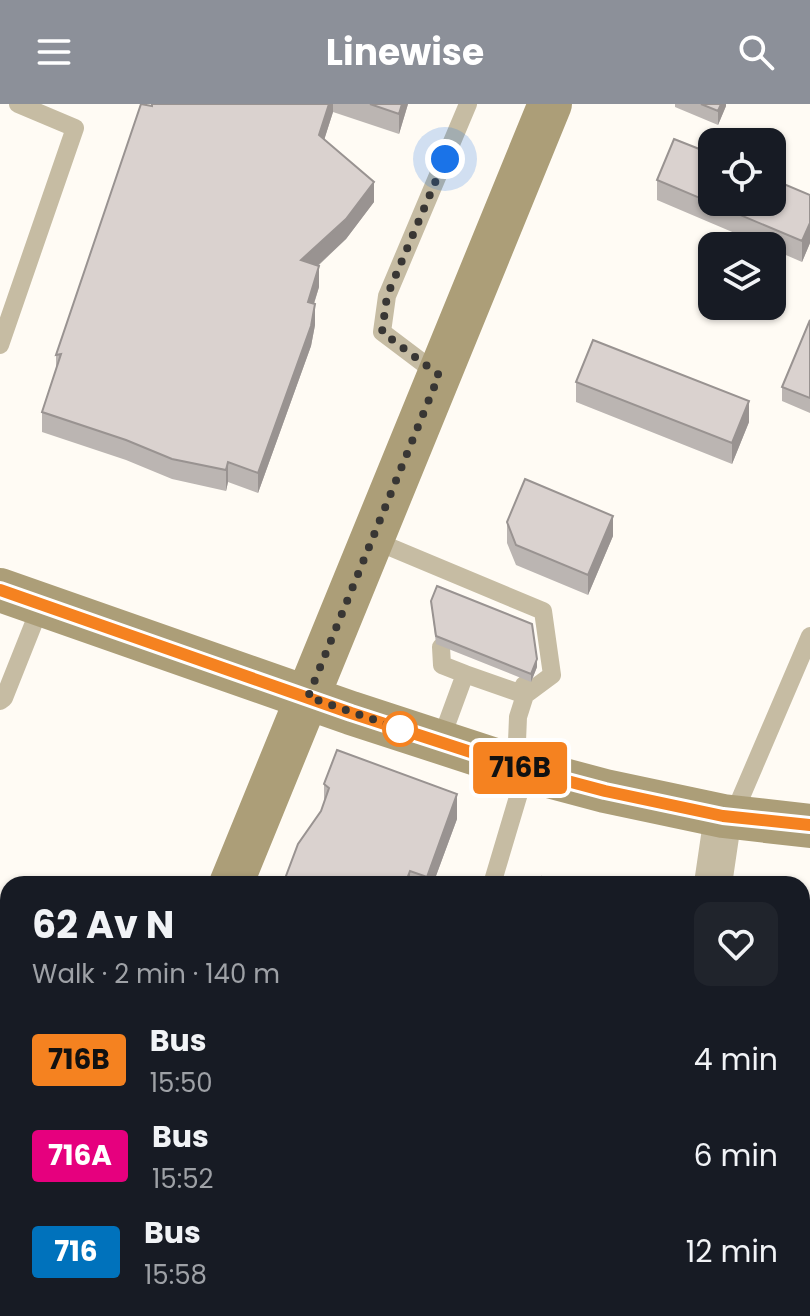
<!DOCTYPE html>
<meta charset="utf-8">
<style>
body{margin:0;font-family:Poppins,sans-serif;background:#20242c;color:#f1f3f6;height:100vh;display:flex;flex-direction:column;font-size:30px;white-space:nowrap}
*{box-sizing:border-box;margin:0}
p{font-size:26px;color:#9ea1a6}
.icon{flex:none;width:44px;height:44px;fill:none;stroke:currentColor;stroke-width:2;stroke-linecap:round;stroke-linejoin:round}
.map{position:relative;flex:1;overflow:hidden}
.side{position:absolute;left:0px;top:772px;width:810px;height:440px;display:flex;flex-direction:column;background:#171b24;border-radius:24px 24px 0 0;box-shadow:0 2px 6px #0004}
.side>*{flex:none}
.badge{padding:0 16px;border-radius:6px;font-size:28px;line-height:52px}
.controls{position:absolute;left:698px;top:24px;display:grid;gap:16px}
.controls a{display:grid;place-items:center;width:88px;height:88px;border-radius:16px;background:#171b24;box-shadow:0 2px 6px #0004;font-size:40px}
.you{position:absolute;width:40px;height:40px;margin:-20px;border:6px solid #fff;border-radius:50%;background:#1a73e8;box-shadow:0 0 0 12px #1a73e833}
.map>.badge{position:absolute;translate:-50% -50%;box-shadow:0 0 0 4px #fff}
.round{display:grid;place-items:center;flex:none;width:84px;height:84px;border-radius:16px;background:#20242c}
.head{display:flex;align-items:center;justify-content:space-between;height:136px;padding:0 32px}
h1{font-size:38px;font-weight:700;line-height:60px}
ul{padding:0;list-style:none}
li{display:flex;align-items:center;gap:24px;height:96px;padding:0 32px}
li div{flex:1}
li b{display:block;font-size:30px}
li em{font-style:normal}
li .badge{min-width:88px;font-weight:700;text-align:center}
header{display:flex;justify-content:space-between;align-items:center;height:104px;padding:0 32px;background:#8c9099;color:#fff;font-size:36px;font-weight:700}
.map>svg:first-child{display:block}
</style>
<header><svg class="icon" aria-label="menu" viewBox="0 0 24 24"><path d="M4 6h16M4 12h16M4 18h16"/></svg>Linewise<svg class="icon" aria-label="search" viewBox="0 0 24 24"><circle cx="10" cy="10" r="6"/><path d="M15 15l6 6"/></svg></header>
<div class="map">
<svg width="810" height="1212" viewBox="0 0 810 1212">
<rect width="100%" height="100%" fill="#fffbf4"/>
<g fill="none" stroke-linecap="round" stroke-linejoin="round">
<path stroke="#c6bca3" stroke-width="18" d="M0,241l75,-217 -57,-24
M439,271l-57,-43 5,-36 81,-192
M373,436l170,71 9,64 -27,20 -7,22 -2,49
M441,543l1,18 23,9
M0,597l4,-3 37,-93
M440,638l25,-68 60,21 -1,-10
M732,714l78,-182
M492,780l34,-114
M0,822l8,3
M188,1212l4,-8
M319,1212l4,-8"/>
<path stroke="#c6bca3" stroke-width="38" d="M713,780l10,-68
M802,1162h8
M620,1212l3,-8"/>
<path stroke="#ac9e78" stroke-width="44" d="M0,486l351,123 175,57 79,21 118,25 87,10
M231,780l319,-780
M48,1212l4,-8"/>
</g>
<path fill="#bbb5b2" d="M152,0h256l-9,30 -66,-22 -9,28 50,62 -28,37 -28,27 1,21 -5,17 1,21 -4,21 -53,147 -30,-11 -2,9 -54,-12 -46,-19 -84,-28v-20l14,-43v-14z
M675,0h51v2l-8,19 -43,-18z
M657,76l153,15v48l-8,19 -30,-13v-3h-7l-108,-46z
M810,216v93l-28,-12v-14z
M576,278l173,40 -17,42 -156,-62z
M507,418l106,14 -25,59 -72,-30 -9,-22z
M431,497l106,66 -6,15 -95,-38z
M324,680l133,35 -24,65h-150l38,-73 3,-9z
M810,813v75l-8,-1v-59z
M446,1204h64l-3,8h-61z"/>
<path fill="#999391" d="M329,0h4v8l-14,44v-21z
M402,0h6l-9,30v-20z
M721,0h5v2l-8,19v-14z
M374,78v20l-28,37 -45,42v-21z
M810,119v20l-8,19v-21z
M319,162v21l-11,35v-20z
M315,200v21l-4,21 -53,147v-20z
M749,297v21l-17,42v-21z
M228,358v20l-2,9v-21z
M613,412v20l-25,59v-20z
M537,555v8l-6,15v-8z
M457,690v25l-24,65h-6v-7z
M410,767v13h-5z
M810,911v15l-8,20v-15z
M8,1027v25l-8,20v-25z
M810,1055v15l-8,4v-15z
M505,1204h5l-3,8h-5z"/>
<path fill="#dad2cf" stroke="#999391" stroke-width="2" d="M141,0l11,2v-2h177l-10,31 55,47 -28,37 -45,41 18,6 -11,36 7,2 -4,22 -53,147 -30,-11 -2,8 -54,-11 -46,-19 -84,-28 19,-58 -5,1z
M370,0h32l-3,10z
M701,0h20l-3,7z
M674,35l38,15v48h60v-23l38,16v28l-8,18 -145,-61z
M810,216v78l-28,-11z
M593,236l156,61 -17,42 -156,-61z
M525,375l88,37 -25,59 -72,-30 -9,-23z
M437,482l95,38 5,35 -6,15 -95,-38 -5,-35z
M337,646l120,44 -30,83 -17,-6 -5,13h-122l15,-40 23,-33 8,-23 -5,-4z
M542,773l20,7h-22z
M805,812l5,1v61l-8,-1v-45z
M0,878l8,3v146l-8,20z
M802,891l8,3v17l-8,20z
M802,986l8,17v52l-8,4z
M463,1204h42l-3,8h-17z"/>
<g fill="none" stroke-linecap="round" stroke-linejoin="round">
<defs>
<path id="line" d="M0,486l351,123 175,57 79,21 118,25 87,9"/>
</defs>
<use href="#line" stroke="#fff" stroke-width="18"/>
<use href="#line" stroke="#f58220" stroke-width="12"/>
<path stroke="#383634" stroke-width="8" stroke-dasharray="0 14.4" d="M400,625l7,2 -99,-34 131,-322 -57,-43 5,-36 58,-137"/>
</g>
<circle fill="#fff" stroke="#f58220" stroke-width="4" cx="400" cy="625" r="16"/>
</svg>
<div class="controls">
<a><svg class="icon" aria-label="locate" viewBox="0 0 24 24"><circle cx="12" cy="12" r="6"/><path d="M12 2v4M12 18v4M2 12h4M18 12h4"/></svg></a>
<a><svg class="icon" aria-label="layers" viewBox="0 0 24 24"><path d="M12 4l9 5-9 5-9-5zM3 14l9 5 9-5"/></svg></a>
</div>
<div class="you" style="left:445px;top:55px"></div>
<b class="badge" style="left:520px;top:664px;background:#f58220;color:#111">716B</b>
<section class="side">
<div class="head"><div><h1>62 Av N</h1><p>Walk · 2 min · 140 m</p></div><a class="round"><svg class="icon" aria-label="heart" viewBox="0 0 24 24"><path d="M12 20l-8-8c-3-5 5-10 8-4 3-6 11-1 8 4z"/></svg></a></div>
<ul>
<li><span class="badge" style="background:#f58220;color:#111">716B</span><div><b>Bus</b><p>15:50</p></div><em>4 min</em></li>
<li><span class="badge" style="background:#e6007e;color:#fff">716A</span><div><b>Bus</b><p>15:52</p></div><em>6 min</em></li>
<li><span class="badge" style="background:#0072bc;color:#fff">716</span><div><b>Bus</b><p>15:58</p></div><em>12 min</em></li>
</ul>
</section>
</div>
